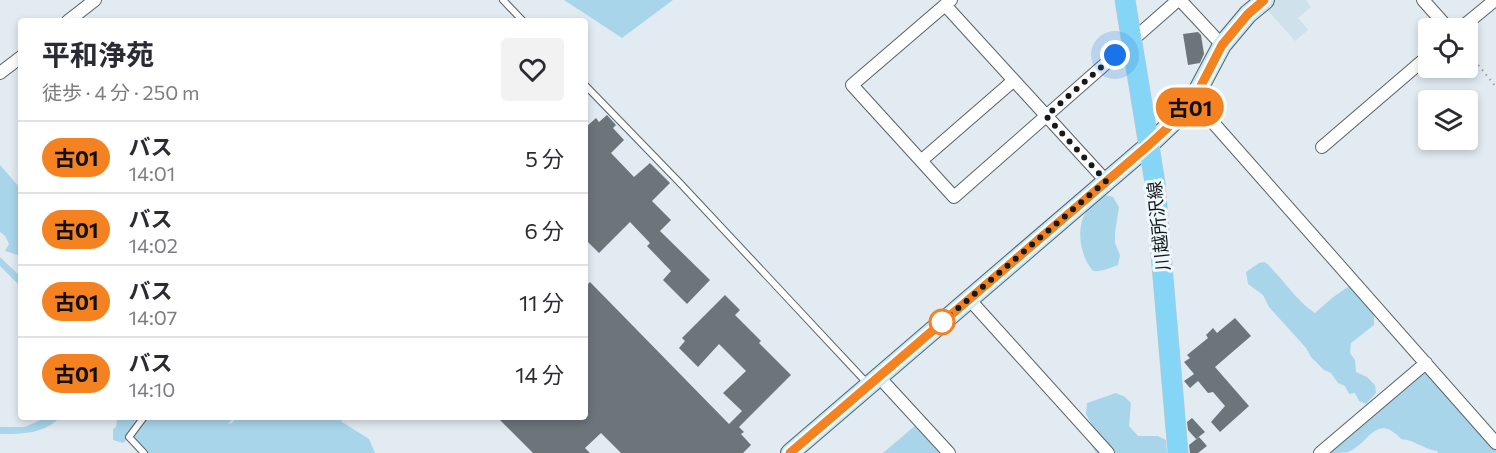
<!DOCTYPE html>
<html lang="ja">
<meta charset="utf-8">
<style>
body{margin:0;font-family:Commissioner,"Noto Sans JP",sans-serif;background:#f2f2f3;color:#2b2b33;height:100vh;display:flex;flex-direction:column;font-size:22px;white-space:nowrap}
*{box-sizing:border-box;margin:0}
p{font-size:20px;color:#7c7c81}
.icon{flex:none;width:33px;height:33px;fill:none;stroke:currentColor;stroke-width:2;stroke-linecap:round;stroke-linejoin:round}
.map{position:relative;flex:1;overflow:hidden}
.panel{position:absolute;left:18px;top:18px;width:570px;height:402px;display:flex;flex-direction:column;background:#fff;border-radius:6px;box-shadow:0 3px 9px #0003}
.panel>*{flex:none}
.badge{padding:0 12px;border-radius:20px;font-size:21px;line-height:39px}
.tools{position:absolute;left:1418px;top:18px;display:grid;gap:12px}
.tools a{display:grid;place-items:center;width:60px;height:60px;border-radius:6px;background:#fff;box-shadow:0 3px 9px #0003;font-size:30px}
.you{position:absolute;width:30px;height:30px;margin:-15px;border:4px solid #fff;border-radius:50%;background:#1a73e8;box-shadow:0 0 0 9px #1a73e833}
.map>.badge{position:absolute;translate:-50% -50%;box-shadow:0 0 0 3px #fff}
.round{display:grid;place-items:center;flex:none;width:63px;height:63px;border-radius:6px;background:#f2f2f3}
.head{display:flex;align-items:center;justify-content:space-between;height:102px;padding:0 24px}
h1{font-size:28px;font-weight:700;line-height:45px}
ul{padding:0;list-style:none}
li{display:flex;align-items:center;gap:18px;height:72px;padding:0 24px;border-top:2px solid #e1e1e2}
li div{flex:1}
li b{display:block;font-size:22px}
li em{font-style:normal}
li .badge{min-width:66px;font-weight:700;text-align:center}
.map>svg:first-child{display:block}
</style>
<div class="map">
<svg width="1496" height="453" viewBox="0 0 1496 453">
<rect width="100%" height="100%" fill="#e1ebf1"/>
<path fill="#cfe1eb" d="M1273,0h33l5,7 -13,11 10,12 -13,11 -30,-34z"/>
<path fill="#a9d5eb" d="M564,0h109l-51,38z
M0,165l21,24v67l-16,-5 4,-7 -4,-8 -5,-4z
M1106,195l7,2 6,10 -4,26v10l5,12 -2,10c-7,3 -18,7 -25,6 -14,-16 -19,-49 -2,-65 4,-4 11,-7 15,-11z
M0,257l21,20v10l-21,-21z
M1265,262c18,16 30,38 50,51l17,-15 20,-14 22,26v15l-23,18 -1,10 5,7 1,12 11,5 8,8 1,8 -10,11 -7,-3 -4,-8 -6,1 -4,-8 -7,-3 -7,-10 -7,-3 -13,-13 -5,-9 -37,-41 -6,-12 -15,-11 -2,-12 13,-9z
M1427,368l69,81v4h-58l-1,-2c-14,-2 -22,-11 -36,-12 -25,-27 -31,4 -53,13 -5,1 -15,1 -22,1z
M1116,393l9,4 6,6 -2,23 9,10h20l8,4 1,13h-71l-7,-12 5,-12 -8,-15 1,-11z
M47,417h14c-18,17 -38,17 -61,17v-7h25z
M113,417h121l-6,7 4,-1 5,-6h102l3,5 27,17 6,14h-240l13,-2 -15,-14 -4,-7 -1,9 -5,4 -10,-3v-11l3,-2 1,-6z
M917,424l26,29h-60z"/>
<path fill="#6c757a" d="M1198,32l3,3 3,19 -4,9 -12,2 -5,-31z
M607,115l9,10 -3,3 11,12 -13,13 23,24 16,-14 20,20 -18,18 19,19 -11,11 50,49 -23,24 -24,-24 8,-9 -24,-25 3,-3 -20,-21 -31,31 -14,-14v-111l11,-10 3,4z
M590,282l139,142 13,-13 -19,-18 23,-22 -27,-27 -21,23 -19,-19 6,-7 -3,-3 43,-43 15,15 -5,5 26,26 -2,2 32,32 -52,52 5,5 -3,2 10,11 -8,8h-122l-20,-20 -16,15 5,5h-57l-36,-36h88v-130z
M1235,318l16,18 -36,31 34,39 -29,26 -9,-10 14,-16 -12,-14 -5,1 -10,-12 -8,7 -6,-7 10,-7 -10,-12 6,-4 -3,-3 21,-17 -2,-3 7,-7 4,5z
M1192,418l13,14 -9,7 -8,-9 -1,-8z
M1199,437l8,9 -9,7h-8l-1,-8z"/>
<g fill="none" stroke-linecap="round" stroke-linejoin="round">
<defs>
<path id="lane" d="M503,0l20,21
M585,85l94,97 188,201
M144,417l-15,20 15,16"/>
<path id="street" d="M951,0l-99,85 102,112 224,-197
M1180,0l42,45
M1423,0l25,28
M945,5l161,176
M68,21l27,-21
M1461,28l34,-28
M0,73l21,-16
M1194,101l302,342
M1322,147l106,-91
M922,160l91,-79
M969,299l139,154
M879,377l70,76
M1320,453l106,-90"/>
<path id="secondary" d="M790,453l360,-309 39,-37 33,-62 26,-31 17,-14"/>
<path id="primary" d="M1125,0l30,183 23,270"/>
</defs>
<use href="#lane" stroke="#596266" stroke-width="8"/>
<use href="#street" stroke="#596266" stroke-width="14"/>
<use href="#secondary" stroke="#596266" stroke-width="20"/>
<use href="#primary" stroke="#c7c8c9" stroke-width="21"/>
<path stroke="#979fa3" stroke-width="2" stroke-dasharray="1.5 4.5" stroke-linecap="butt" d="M1467,51l29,36"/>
<use href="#lane" stroke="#fff" stroke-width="6"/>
<use href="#street" stroke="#fff" stroke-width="12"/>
<use href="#secondary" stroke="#c2eafa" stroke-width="18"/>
<use href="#primary" stroke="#85d5f6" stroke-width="20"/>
</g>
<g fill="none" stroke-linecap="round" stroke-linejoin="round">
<defs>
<path id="line" d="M790,453l360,-309 40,-37 32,-62 26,-31 16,-14"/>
</defs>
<use href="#line" stroke="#fff" stroke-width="14"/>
<use href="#line" stroke="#f58220" stroke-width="9"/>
<path stroke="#171a1c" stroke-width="6" stroke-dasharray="0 10.8" d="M942,322l164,-141 -60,-65 69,-61"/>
</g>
<circle fill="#fff" stroke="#f58220" stroke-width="3" cx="942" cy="322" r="12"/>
<g text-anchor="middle" stroke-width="6" stroke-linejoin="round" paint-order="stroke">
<g font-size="18" fill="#171a1c" stroke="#eef8fe">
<text transform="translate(1159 226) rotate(-96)" y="6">川越所沢線</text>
</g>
</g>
</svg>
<div class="tools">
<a><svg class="icon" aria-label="locate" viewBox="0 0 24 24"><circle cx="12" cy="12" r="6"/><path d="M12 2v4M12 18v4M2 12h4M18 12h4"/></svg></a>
<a><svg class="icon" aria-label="layers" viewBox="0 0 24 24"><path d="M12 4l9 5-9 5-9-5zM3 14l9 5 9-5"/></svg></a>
</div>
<div class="you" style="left:1115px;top:55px"></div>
<b class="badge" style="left:1190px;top:107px;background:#f58220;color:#111">古01</b>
<section class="panel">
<div class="head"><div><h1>平和浄苑</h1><p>徒歩 · 4 分 · 250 m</p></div><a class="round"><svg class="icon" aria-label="heart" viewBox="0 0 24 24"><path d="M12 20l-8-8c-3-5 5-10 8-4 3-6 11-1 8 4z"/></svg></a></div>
<ul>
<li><span class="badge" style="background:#f58220;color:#111">古01</span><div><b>バス</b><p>14:01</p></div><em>5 分</em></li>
<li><span class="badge" style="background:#f58220;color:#111">古01</span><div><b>バス</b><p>14:02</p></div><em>6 分</em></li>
<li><span class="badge" style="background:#f58220;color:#111">古01</span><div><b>バス</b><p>14:07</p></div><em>11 分</em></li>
<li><span class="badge" style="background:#f58220;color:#111">古01</span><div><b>バス</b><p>14:10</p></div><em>14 分</em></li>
</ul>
</section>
</div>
